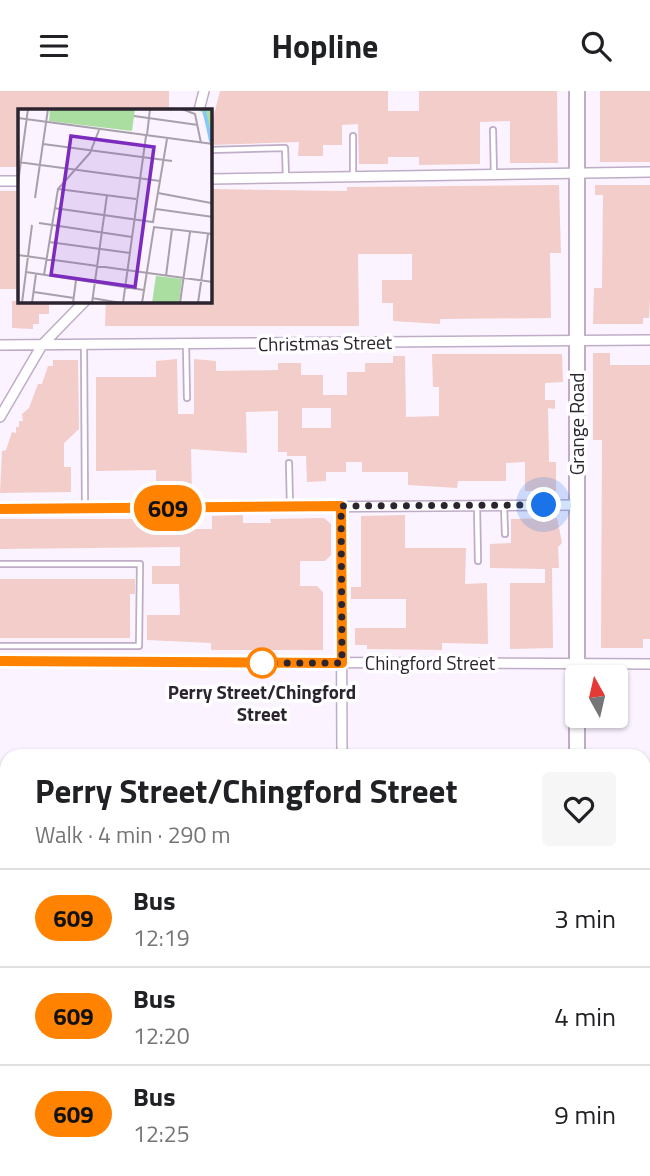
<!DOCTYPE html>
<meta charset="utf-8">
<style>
body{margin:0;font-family:"Titillium Web",sans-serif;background:#f6f6f6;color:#202124;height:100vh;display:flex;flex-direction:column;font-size:26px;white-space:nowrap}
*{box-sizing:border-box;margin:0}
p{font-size:23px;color:#757577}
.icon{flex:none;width:38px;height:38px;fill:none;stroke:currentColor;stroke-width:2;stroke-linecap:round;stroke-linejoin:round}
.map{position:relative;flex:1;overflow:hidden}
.side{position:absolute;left:0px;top:658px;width:651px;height:427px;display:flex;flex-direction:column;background:#fff;border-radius:21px 21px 0 0;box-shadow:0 2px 5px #0004}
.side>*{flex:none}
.badge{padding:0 14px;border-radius:23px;font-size:24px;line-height:46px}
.needle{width:46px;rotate:352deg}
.fabs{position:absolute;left:565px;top:574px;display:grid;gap:14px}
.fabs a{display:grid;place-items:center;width:63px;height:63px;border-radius:7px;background:#fff;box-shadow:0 2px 5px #0004;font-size:35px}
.you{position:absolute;width:35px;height:35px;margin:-18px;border:5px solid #fff;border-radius:50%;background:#1a73e8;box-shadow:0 0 0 10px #1a73e833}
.map>.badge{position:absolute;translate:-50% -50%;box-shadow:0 0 0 4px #fff}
.round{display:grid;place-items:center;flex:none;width:74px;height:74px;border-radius:7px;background:#f6f6f6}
.overview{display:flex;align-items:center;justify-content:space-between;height:119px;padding:0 35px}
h1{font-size:33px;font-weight:700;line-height:52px}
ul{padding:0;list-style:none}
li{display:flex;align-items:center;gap:21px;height:98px;padding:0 35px;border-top:2px solid #e0e0e0}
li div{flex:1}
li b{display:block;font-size:26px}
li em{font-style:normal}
li .badge{min-width:77px;font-weight:700;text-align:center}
header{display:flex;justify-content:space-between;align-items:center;height:91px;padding:0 35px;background:#fff;font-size:32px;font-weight:700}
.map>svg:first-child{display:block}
</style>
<header><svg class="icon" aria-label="menu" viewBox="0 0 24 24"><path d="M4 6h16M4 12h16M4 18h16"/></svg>Hopline<svg class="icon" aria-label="search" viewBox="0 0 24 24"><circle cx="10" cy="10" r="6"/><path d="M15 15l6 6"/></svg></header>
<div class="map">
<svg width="650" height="1085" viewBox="0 0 650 1085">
<rect width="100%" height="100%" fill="#fbf3ff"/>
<path fill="#f2cdc9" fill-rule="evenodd" d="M0,0h169v19h-150v57h-19z
M220,0h168v20h31v-20h138l1,72h-48v-42l-30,1v42l-61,1v-8h-31v7h-29l-1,-40 -16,1v20h-19v11h-25l1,-14 -89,3v-15z
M600,0h50v71h-50z
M559,94l2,68h-11l1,65 -111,1v5l-47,-3v-18h-11v-23h30v-26h-54l1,72h-254l1,-25h104v-112l137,2v-4z
M595,94h55v115l-1,18h-6v6h-50l1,-36h8l1,-93h-8z
M0,100h19v98h-19z
M12,210h37v13h-10v10h-6v5l-21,-1z
M593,262h17v12h40v274h-7v9h-42l1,-208h-9z
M432,263h130l1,28 -18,1v17h10v9l-7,-1 1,54h7v29h-31v-29l-19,1v18h-48l-1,7 -49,-3v-13h-46v-10h-16v10h-20v9l-19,1 -1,-26h-19v-4h-9v-41l-32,1 1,41 -56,-4 1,42 -36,-3v-18l-60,1v-94h60v-16l21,-2 1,55h16v-55l22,2v10l62,-1v-7h23v12h22v20h24v-23h18v-9h28v-7h12l1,61 33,-1v-29h-6zM302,317h29v20h-29z
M53,269h25l1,69 -15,14v24h7v25l-71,1 2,-42 4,-1 6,-18 4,1v-6h3v-6h4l-1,-7 7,-6 9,-24h4l6,-18h5z
M243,424v8h28l-1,-4 54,-1 7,6v31l-6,6h-25v25h17l6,6v58h-112v-7l-64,-3v-25h33l-1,-31h-27v-18h28v-19l-180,2v-30h180l13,2v8h19v-13z
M405,424v33h61l-1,36 22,-1 1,61 -46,-1v7l-75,-1v-4h-12v-17h51v-29h-55v-12h10v-71z
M557,427l5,25 -4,4 1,21h-7l1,80 -43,1v-66h35v-14l-55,-1v-24l21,-1v-24z
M0,488h135v15h-5v44h-130z"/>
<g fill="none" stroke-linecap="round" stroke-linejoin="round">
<defs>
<path id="lane" d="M493,39l1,46
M353,45v41
M210,59l75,-2 1,30
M186,254l1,53
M84,255l1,162
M289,372l1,43
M477,415l1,55
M504,415l1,28
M0,473h140l-1,82h-139"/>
<path id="street" d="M199,19l5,-19
M210,88l440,-7
M0,90h19
M0,254l650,-5
M0,326l42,-72 43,-44
M341,415l1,250
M0,418l577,-4
M0,570l650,3
M0,705h7
M0,836h7
M644,970h6
M339,1085v-7"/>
<path id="secondary" d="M0,969h7"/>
<path id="primary" d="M577,665v-665
M575,1078v7"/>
</defs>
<use href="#lane" stroke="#bfadc8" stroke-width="8"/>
<use href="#street" stroke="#bfadc8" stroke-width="12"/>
<use href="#secondary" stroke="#bfadc8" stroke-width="16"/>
<use href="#primary" stroke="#bfadc8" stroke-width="18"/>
<use href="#lane" stroke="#fff" stroke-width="4.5"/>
<use href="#street" stroke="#fff" stroke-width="9"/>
<use href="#secondary" stroke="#fff" stroke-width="12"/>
<use href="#primary" stroke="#fff" stroke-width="14"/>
</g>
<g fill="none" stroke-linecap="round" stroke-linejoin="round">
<defs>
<path id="line" d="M0,418l341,-3 1,157 -342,-2"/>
</defs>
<use href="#line" stroke="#fff" stroke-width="16"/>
<use href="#line" stroke="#ff8200" stroke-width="10"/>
<path stroke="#2c2530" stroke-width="7" stroke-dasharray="0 12.6" d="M262,572h80l-1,-157 203,-1"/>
</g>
<circle fill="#fff" stroke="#ff8200" stroke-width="3.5" cx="262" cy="572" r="14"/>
<g text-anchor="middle" stroke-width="7" stroke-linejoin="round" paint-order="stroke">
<g font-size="19" fill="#2c2530" stroke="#fff">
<text transform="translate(325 252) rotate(-1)" y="7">Christmas Street</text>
<text transform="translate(577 333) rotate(-90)" y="7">Grange Road</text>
<text x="430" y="579">Chingford Street</text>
</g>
<g font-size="19" font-weight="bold" fill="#2c2530" stroke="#fff">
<text x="262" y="608">Perry Street/Chingford<tspan x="262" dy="22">Street</tspan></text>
</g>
</g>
<g transform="translate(18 18)">
<rect width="194" height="194" fill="#fbf3ff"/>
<path d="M32,0h85l-3,22 -83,-10zM178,0h16v34l-10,-31zM138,167l26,3 -3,24h-27z" fill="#aadea0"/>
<path fill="none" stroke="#85c9fa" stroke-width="3.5" d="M186,0l7,33"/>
<path fill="none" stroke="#a8a1ac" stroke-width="2" d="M164,0l13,5 6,29M116,7l64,9M0,9l195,26M129,26l3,-26M25,35l129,17M0,53l142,19M0,74l10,-74M40,80l78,10M140,84l53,10M17,89l13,-89M36,99l99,14 14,-83M138,100l57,8M21,114l93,14M31,133l81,11M0,146l195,27M8,163l118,18M26,166l14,-86 32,-36 9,-23M148,167l6,-47M16,183l40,6M74,189l29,5M4,194l10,-78M14,194l4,-29M55,194l3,-23M74,194l15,-108M105,194l23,-167M124,194l12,-76 59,7M162,194l10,-71M180,194l10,-69"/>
<path fill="#7b2cbf" fill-opacity="0.15" stroke="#7b2cbf" stroke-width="3.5" d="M53,27l83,11 -19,140 -84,-12z"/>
<rect width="194" height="194" fill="none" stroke="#2c2530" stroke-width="3.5"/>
</g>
</svg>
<div class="fabs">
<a><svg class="needle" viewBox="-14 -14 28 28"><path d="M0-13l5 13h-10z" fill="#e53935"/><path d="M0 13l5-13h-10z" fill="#757577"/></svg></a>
</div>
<div class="you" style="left:544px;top:414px"></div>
<b class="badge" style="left:168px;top:417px;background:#ff8200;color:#111">609</b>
<section class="side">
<div class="overview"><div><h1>Perry Street/Chingford Street</h1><p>Walk · 4 min · 290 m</p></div><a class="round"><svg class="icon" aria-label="heart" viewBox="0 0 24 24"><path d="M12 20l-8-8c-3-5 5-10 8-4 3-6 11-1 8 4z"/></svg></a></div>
<ul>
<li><span class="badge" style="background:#ff8200;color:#111">609</span><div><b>Bus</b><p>12:19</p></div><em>3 min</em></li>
<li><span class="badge" style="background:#ff8200;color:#111">609</span><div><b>Bus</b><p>12:20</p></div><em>4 min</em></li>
<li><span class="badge" style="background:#ff8200;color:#111">609</span><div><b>Bus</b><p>12:25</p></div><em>9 min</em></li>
</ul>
</section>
</div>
